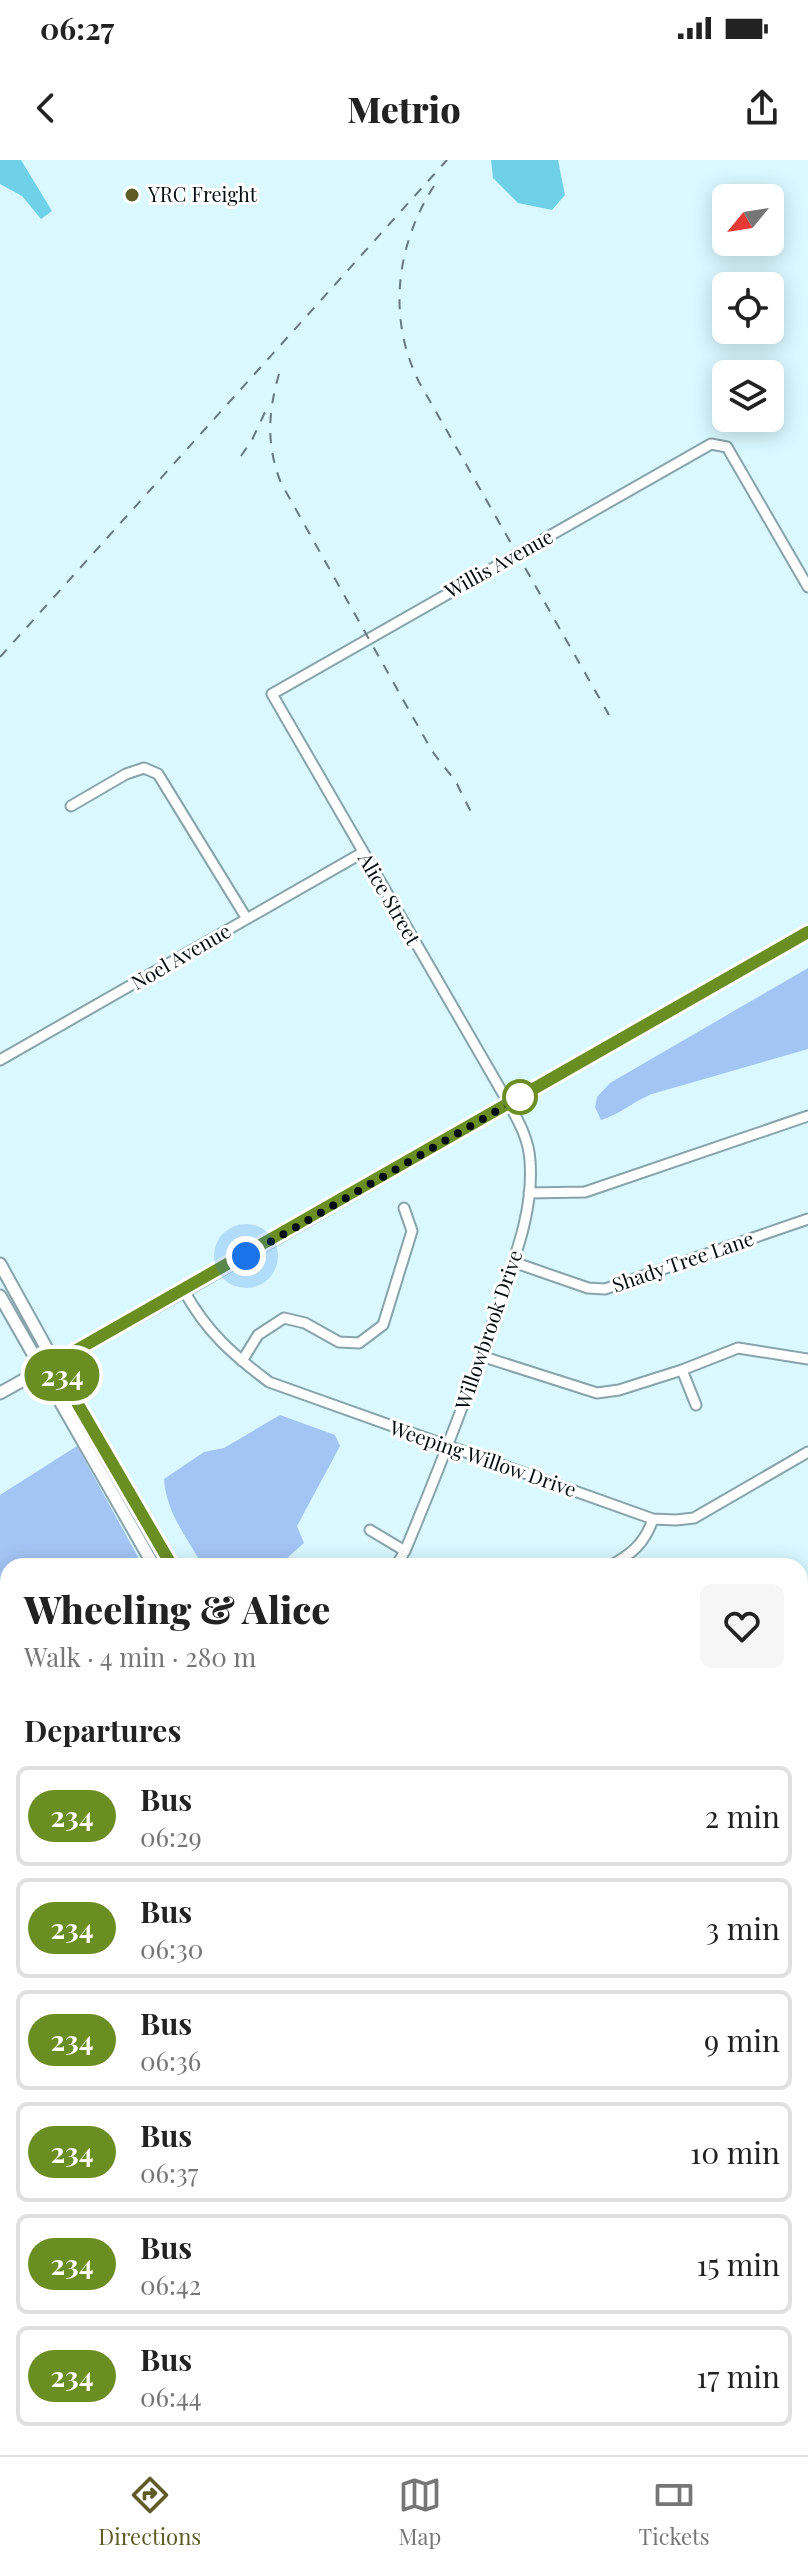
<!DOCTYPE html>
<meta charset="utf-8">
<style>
body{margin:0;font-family:"Playfair Display",serif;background:#f6f6f6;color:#222;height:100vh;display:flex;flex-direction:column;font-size:30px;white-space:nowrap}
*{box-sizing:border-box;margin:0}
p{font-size:26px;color:#767676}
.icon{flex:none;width:44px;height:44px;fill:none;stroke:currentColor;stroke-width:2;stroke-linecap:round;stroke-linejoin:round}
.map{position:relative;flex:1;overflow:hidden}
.details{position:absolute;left:0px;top:1398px;width:808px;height:898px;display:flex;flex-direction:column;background:#fff;border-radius:24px 24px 0 0;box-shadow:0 4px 20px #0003}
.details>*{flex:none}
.badge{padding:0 16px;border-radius:26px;font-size:28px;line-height:52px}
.needle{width:52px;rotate:240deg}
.controls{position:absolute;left:712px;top:24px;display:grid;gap:16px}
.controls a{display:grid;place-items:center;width:72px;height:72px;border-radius:12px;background:#fff;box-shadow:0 4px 20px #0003;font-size:40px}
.you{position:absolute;width:40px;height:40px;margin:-20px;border:6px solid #fff;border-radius:50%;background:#1a73e8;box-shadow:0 0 0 12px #1a73e833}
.map>.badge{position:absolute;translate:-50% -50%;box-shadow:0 0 0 4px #fff}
h2{padding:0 24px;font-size:30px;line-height:72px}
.round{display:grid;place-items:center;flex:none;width:84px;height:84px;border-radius:12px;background:#f6f6f6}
.headline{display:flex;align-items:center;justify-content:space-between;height:136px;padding:0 24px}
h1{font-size:38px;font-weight:800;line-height:60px}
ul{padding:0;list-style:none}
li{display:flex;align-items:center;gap:24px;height:100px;margin:0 16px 12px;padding:0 8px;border:4px solid #e0e0e0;border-radius:12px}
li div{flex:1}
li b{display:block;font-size:30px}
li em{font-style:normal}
li .badge{min-width:88px;font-weight:700;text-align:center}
.status{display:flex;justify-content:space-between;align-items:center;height:56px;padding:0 40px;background:#fff;direction:ltr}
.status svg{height:22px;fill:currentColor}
header{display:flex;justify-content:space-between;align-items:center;height:104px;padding:0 24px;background:#fff;font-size:36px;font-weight:800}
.tab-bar{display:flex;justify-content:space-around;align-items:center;height:112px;border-top:2px solid #e0e0e0;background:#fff;font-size:22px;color:#767676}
.tab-bar a{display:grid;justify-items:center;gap:4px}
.tab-bar .current{color:#5e5b27}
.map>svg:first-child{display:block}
</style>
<div class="status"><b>06:27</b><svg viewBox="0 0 49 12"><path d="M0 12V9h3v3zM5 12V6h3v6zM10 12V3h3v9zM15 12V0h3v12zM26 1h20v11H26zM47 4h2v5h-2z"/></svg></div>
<header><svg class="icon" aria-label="back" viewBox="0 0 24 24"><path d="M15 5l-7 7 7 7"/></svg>Metrio<svg class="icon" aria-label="share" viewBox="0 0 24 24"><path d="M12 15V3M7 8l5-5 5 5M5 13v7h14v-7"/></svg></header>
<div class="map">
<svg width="808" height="2295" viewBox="0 0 808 2295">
<rect width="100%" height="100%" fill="#d9f8ff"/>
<path fill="#a4dce9" d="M550,2288h73l4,7h-73z"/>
<path fill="#6fd1e7" d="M0,0h21l31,51 -11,8 -19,-23 -22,-12z
M491,0h67l7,35 -13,15 -34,-7 -25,-25z"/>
<path fill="#a3c5f5" d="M808,808v81l-156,45c-18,7 -33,21 -51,26l-6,-13 2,-10 13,-14z
M280,1255l55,20 5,11 -43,80 7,17 -26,23h-75c-16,-28 -37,-54 -39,-87l40,-27 20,-4z
M77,1286l66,120h-135v55l-8,2v-128z"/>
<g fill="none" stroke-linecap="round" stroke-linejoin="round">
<defs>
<path id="minor" d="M71,646l55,-32 18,-6 14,6 89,145
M0,900l362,-207
M529,1033l56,-1 223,-76
M513,1102l75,26 17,1 203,-70
M184,1131c23,41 48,63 85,91l384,137 23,1 18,-2 114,-66
M481,1196l116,37 22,-3 63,-20 56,-22 70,11
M242,1201l16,-26 26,-17 21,5 34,19 20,1 24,-18 29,-94 -8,-23
M682,1210l14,35
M370,1370l35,21
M396,1406l9,-15c33,-79 64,-159 92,-241 16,-49 37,-97 33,-149 -1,-21 -11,-39 -21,-57l-237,-410 439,-250 16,3 81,140
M610,1406c22,-12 35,-23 43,-47
M800,1431l8,-4
M800,1513l8,14
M800,1597l8,-5
M0,1666l8,-5
M800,1759l8,-4
M0,1877l8,-4
M0,2013l8,14
M800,2022l8,-4
M800,2117l8,14
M0,2234l8,14
M760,2288l4,7
M20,2295l12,-7"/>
<path id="major" d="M0,1104l116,210 56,92
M0,1136l154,270
M0,1233l184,-102 624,-359
M800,1930l8,-4
M660,2288l4,7
M677,2288l4,7
M163,2295l12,-7"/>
</defs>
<use href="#minor" stroke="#87a4aa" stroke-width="13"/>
<use href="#major" stroke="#87a4aa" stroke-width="15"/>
<use href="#minor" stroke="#fff" stroke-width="9"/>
<use href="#major" stroke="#fff" stroke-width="11"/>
<path stroke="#66797d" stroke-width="2" stroke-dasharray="10 10" stroke-linecap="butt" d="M434,26c-38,59 -47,132 -15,196l190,333
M279,214c-11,38 -13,71 2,109l151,268 24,31 16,32
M241,296l11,-16 14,-30
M0,497l447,-497"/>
</g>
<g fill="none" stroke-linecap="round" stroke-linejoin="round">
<defs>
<path id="line" d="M172,1406l-118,-203 754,-431"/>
</defs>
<use href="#line" stroke="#fff" stroke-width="18"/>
<use href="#line" stroke="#6b8e23" stroke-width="12"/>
<path stroke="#040d0f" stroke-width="8" stroke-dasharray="0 14.4" d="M246,1096l285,-165 -11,6"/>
</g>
<circle fill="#5e5b27" stroke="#fff" stroke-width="3" cx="132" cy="35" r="8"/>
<circle fill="#fff" stroke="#6b8e23" stroke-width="4" cx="520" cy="937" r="16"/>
<g text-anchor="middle" stroke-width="6" stroke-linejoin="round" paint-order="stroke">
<g font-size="20" fill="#040d0f" stroke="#fff" text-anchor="start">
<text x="148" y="42">YRC Freight</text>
</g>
<g font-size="20" fill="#040d0f" stroke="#fff">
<text transform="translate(499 404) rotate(-29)" y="7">Willis Avenue</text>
<text transform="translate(389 739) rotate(60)" y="7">Alice Street</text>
<text transform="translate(181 797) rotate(-30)" y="7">Noel Avenue</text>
<text transform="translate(683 1102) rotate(-19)" y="7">Shady Tree Lane</text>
<text transform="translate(489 1170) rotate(-71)" y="7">Willowbrook Drive</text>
<text transform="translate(483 1299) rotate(19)" y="7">Weeping Willow Drive</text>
</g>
</g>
</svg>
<div class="controls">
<a><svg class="needle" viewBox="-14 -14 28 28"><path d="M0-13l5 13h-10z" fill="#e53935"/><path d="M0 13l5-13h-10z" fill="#767676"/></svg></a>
<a><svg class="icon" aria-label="locate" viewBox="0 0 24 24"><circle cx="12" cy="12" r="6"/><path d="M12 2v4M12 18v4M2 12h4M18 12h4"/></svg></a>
<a><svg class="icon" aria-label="layers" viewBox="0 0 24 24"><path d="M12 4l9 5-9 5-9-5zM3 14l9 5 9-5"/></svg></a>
</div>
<div class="you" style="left:246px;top:1096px"></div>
<b class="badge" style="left:62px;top:1215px;background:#6b8e23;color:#fff">234</b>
<section class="details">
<div class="headline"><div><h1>Wheeling &amp; Alice</h1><p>Walk · 4 min · 280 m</p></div><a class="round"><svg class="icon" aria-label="heart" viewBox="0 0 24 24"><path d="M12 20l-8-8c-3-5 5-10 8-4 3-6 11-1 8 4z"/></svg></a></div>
<h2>Departures</h2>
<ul>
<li><span class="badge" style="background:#6b8e23;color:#fff">234</span><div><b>Bus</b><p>06:29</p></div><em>2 min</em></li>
<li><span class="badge" style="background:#6b8e23;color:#fff">234</span><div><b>Bus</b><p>06:30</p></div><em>3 min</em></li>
<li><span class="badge" style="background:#6b8e23;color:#fff">234</span><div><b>Bus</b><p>06:36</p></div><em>9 min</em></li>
<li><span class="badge" style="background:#6b8e23;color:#fff">234</span><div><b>Bus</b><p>06:37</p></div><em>10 min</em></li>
<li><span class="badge" style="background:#6b8e23;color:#fff">234</span><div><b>Bus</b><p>06:42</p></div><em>15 min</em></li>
<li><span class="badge" style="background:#6b8e23;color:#fff">234</span><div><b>Bus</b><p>06:44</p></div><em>17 min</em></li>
</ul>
</section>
</div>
<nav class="tab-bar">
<a class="current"><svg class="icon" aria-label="directions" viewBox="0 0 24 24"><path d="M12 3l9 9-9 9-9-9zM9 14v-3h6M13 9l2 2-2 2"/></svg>Directions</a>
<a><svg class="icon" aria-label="map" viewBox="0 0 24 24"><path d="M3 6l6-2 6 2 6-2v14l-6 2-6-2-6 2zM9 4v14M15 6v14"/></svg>Map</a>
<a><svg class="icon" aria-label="tickets" viewBox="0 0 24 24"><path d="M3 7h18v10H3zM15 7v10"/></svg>Tickets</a>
</nav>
